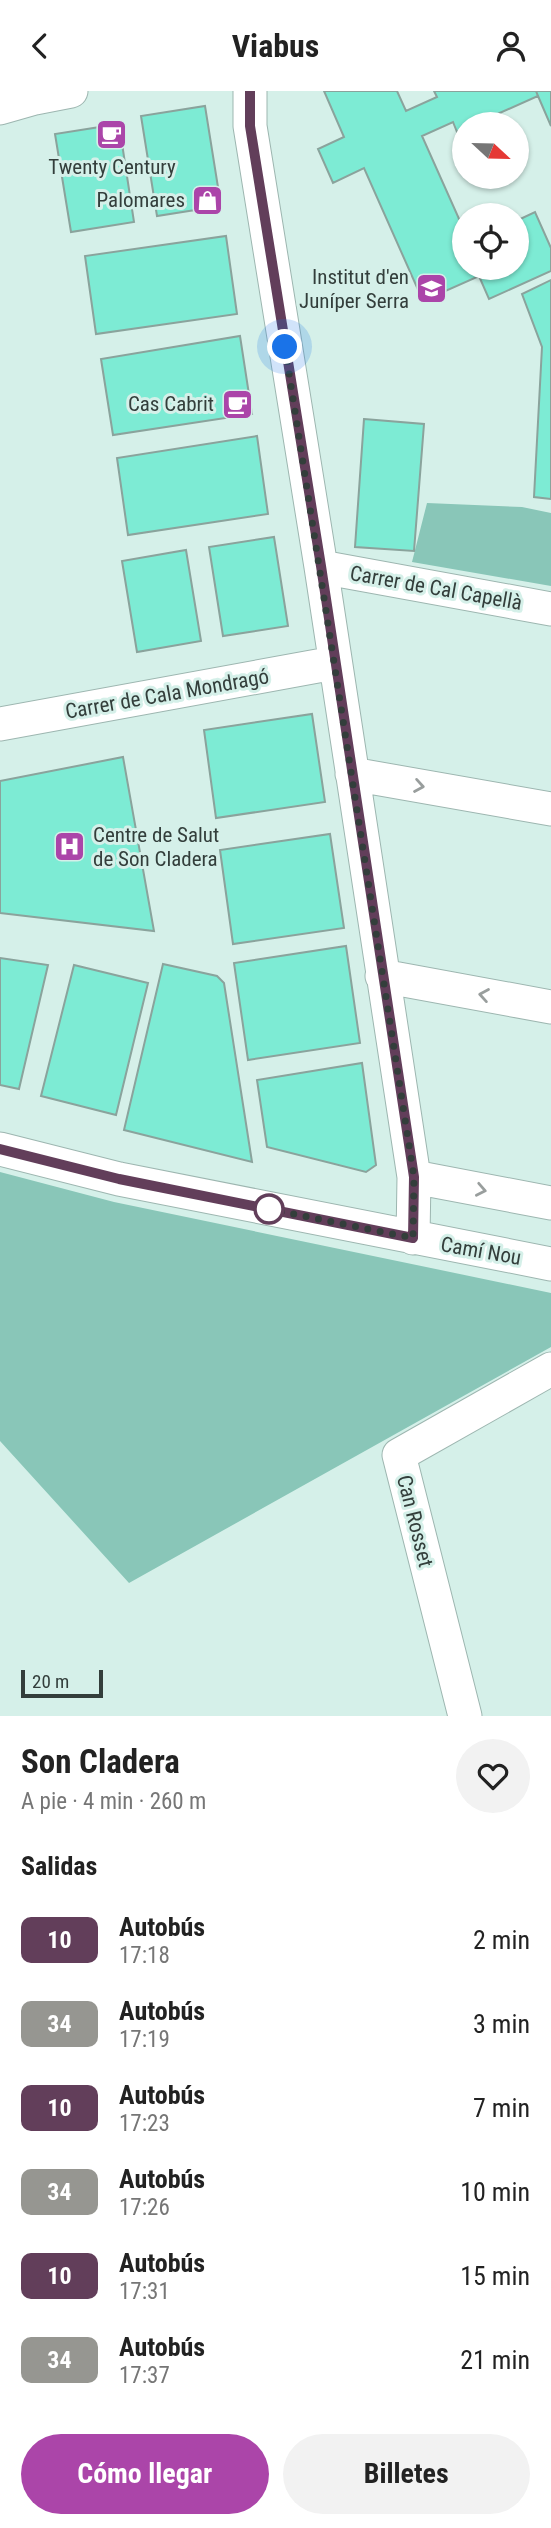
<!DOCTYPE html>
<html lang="es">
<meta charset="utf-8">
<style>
body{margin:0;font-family:"Roboto Condensed",sans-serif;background:#f2f2f2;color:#222;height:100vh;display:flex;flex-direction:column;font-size:26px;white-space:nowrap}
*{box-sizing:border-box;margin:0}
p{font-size:23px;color:#767676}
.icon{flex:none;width:38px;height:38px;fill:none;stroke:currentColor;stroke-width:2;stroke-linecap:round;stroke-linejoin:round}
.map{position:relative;height:1625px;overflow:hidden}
.side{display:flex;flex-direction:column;background:#fff;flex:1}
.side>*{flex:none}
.badge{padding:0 14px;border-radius:10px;font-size:24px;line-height:46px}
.needle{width:46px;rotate:112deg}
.tools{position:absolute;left:452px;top:21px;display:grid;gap:14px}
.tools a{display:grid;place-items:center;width:77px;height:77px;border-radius:50%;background:#fff;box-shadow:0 2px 5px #0004;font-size:35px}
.scale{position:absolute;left:21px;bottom:18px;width:82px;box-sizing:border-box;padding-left:7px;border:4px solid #333e3b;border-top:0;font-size:19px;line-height:24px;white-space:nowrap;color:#333e3b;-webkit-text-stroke:5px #d5f0e9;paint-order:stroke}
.you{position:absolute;width:35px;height:35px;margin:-18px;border:5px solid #fff;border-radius:50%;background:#1a73e8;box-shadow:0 0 0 10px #1a73e833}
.map>.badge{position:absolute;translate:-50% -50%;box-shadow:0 0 0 4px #fff}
h2{padding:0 21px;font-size:26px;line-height:63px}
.round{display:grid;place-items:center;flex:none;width:74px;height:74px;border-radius:37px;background:#f2f2f2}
.headline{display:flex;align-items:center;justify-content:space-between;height:119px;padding:0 21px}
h1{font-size:33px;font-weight:700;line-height:52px}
.action{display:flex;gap:14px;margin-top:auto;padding:14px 21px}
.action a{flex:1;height:80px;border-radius:42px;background:#ab45a9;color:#fff;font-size:28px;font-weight:700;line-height:80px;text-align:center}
.action a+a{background:#f2f2f2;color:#222}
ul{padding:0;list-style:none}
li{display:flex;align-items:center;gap:21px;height:84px;padding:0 21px}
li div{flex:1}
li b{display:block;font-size:26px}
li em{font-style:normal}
li .badge{min-width:77px;font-weight:700;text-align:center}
header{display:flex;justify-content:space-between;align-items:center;height:91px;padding:0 21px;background:#fff;font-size:32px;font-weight:700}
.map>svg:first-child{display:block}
</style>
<header><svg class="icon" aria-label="back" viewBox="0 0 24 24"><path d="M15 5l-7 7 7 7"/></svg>Viabus<svg class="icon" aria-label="person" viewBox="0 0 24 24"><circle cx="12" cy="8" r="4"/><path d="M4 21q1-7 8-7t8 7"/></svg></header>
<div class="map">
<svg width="551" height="1625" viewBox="0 0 551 1625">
<rect width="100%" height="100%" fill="#d5f0e9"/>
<path fill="#89c6b8" d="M427,412l95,4 29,6v73l-139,-24z
M0,1081l114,30 437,91v54l-422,236 -129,-142z"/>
<path fill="#7debd4" stroke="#8aa39c" stroke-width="2" d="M324,0h73l9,20 31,-14 -3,-6h102l2,5 -63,28h-11v5l-7,3 -4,-10 -31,14 42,94v38h52v-47l19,-9 16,36v23l-62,28 -10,-23 -56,25 -59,-133 -31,15 -15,-34 26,-12z
M536,0h15v35l-13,-30z
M205,15l16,100 -64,10 -16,-100z
M119,33l15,98 -63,10 -16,-98z
M226,145l11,78 -141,20 -11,-78z
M551,189v219l-17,-2 8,-150 -20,-53z
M240,245l12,78 -139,21 -12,-76z
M364,328l60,5 -10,127 -59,-4z
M257,345l11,78 -140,21 -11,-77z
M274,446l14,89 -65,10 -14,-89z
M186,459l15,91 -64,11 -15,-91z
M312,623l13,88 -109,16 -12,-88z
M123,666l31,174 -154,-18v-132z
M330,743l14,94 -111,16 -13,-94z
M346,855l14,97 -112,17 -14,-97z
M0,867l48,7 -29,124 -19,-4z
M163,873l54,12 7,7 28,179 -128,-32z
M74,874l74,18 -32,132 -75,-19z
M362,972l14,102 -10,7 -99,-25 -10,-67z"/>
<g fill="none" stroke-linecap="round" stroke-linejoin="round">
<defs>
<path id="minor" d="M250,0v35l71,441 93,610 -1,61
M0,17l35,-10 36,-7
M321,476l230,42
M0,633l334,-61
M352,683l199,35
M382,885l169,31
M0,1058l119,30 432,85
M414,1086l137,26
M465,1625l-66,-261 152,-86"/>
</defs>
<use href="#minor" stroke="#9db6b0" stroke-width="35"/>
<use href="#minor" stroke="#fff" stroke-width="33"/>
</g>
<defs><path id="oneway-chevron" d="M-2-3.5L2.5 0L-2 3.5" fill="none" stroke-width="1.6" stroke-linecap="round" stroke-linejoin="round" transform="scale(1.75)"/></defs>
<g stroke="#999e9d">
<use href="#oneway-chevron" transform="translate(419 695) rotate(10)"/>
<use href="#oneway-chevron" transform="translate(484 904) rotate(-170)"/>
<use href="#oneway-chevron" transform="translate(481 1099) rotate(11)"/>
</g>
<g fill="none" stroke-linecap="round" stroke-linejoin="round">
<defs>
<path id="line" d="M0,1058l119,30 294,59 1,-61 -93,-611 -71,-440v-35"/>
</defs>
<use href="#line" stroke="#fff" stroke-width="16"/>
<use href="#line" stroke="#623e5a" stroke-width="10"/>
<path stroke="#333e3b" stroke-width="7" stroke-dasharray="0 12.6" d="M269,1118l144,29 1,-61 -129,-830"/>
</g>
<defs>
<symbol id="cafe-square" viewBox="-11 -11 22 22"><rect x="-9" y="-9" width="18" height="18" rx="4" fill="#ab45a9" stroke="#d5f0e9"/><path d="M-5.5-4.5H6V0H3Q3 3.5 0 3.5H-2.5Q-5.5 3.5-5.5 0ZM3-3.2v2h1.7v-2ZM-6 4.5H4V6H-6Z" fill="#fff"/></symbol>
<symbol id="shop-square" viewBox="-11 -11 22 22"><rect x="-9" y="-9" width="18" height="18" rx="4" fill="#ab45a9" stroke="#d5f0e9"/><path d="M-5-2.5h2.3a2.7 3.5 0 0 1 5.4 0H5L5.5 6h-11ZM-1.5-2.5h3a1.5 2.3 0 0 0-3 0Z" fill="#fff"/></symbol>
<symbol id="school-square" viewBox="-11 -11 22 22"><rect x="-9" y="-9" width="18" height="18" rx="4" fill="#ab45a9" stroke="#d5f0e9"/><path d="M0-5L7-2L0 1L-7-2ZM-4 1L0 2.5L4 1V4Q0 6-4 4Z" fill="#fff"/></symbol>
<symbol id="hospital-square" viewBox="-11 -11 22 22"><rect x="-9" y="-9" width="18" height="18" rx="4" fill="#ab45a9" stroke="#d5f0e9"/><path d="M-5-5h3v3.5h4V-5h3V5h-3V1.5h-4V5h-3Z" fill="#fff"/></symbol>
</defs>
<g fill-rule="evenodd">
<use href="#cafe-square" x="94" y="26" width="35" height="35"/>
<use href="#shop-square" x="190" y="92" width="35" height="35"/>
<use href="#school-square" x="414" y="180" width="35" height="35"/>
<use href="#cafe-square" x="220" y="296" width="35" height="35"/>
<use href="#hospital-square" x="52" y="738" width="35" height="35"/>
</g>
<circle fill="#fff" stroke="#623e5a" stroke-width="3.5" cx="269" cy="1118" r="14"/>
<g text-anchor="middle" stroke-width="6" stroke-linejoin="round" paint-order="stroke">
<g font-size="21" fill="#333e3b" stroke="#d5f0e9" text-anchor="end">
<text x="112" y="83" text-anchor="middle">Twenty Century</text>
<text x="185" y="116">Palomares</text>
<text x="409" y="193">Institut d'en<tspan x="409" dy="24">Juníper Serra</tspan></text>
<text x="214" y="320">Cas Cabrit</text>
<text x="93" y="751" text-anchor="start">Centre de Salut<tspan x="93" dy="24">de Son Cladera</tspan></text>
</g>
<g font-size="21" fill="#333e3b" stroke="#d5f0e9">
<text transform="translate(436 497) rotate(10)" y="7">Carrer de Cal Capellà</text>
<text transform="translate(167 603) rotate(-10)" y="7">Carrer de Cala Mondragó</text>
<text transform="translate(481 1160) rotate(10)" y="7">Camí Nou</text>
<text transform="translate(415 1430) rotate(76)" y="7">Can Rosset</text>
</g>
</g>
</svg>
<div class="tools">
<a><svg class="needle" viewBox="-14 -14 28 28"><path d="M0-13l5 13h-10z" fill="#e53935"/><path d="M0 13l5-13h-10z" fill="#767676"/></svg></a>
<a><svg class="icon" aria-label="locate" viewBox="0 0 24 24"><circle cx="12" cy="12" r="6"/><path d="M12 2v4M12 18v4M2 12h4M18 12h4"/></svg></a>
</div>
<div class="scale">20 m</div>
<div class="you" style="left:285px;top:256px"></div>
</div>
<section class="side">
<div class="headline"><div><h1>Son Cladera</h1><p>A pie · 4 min · 260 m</p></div><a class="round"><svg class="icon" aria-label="heart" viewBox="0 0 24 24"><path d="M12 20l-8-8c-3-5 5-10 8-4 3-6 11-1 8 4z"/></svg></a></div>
<h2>Salidas</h2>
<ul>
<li><span class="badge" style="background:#623e5a;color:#fff">10</span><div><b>Autobús</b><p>17:18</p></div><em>2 min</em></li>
<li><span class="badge" style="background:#969691;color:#fff">34</span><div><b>Autobús</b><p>17:19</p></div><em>3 min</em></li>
<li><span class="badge" style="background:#623e5a;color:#fff">10</span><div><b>Autobús</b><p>17:23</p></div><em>7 min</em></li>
<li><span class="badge" style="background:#969691;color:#fff">34</span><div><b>Autobús</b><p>17:26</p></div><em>10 min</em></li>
<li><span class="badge" style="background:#623e5a;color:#fff">10</span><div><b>Autobús</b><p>17:31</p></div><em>15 min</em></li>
<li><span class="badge" style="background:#969691;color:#fff">34</span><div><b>Autobús</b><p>17:37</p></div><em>21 min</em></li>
</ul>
<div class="action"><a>Cómo llegar</a><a>Billetes</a></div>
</section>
